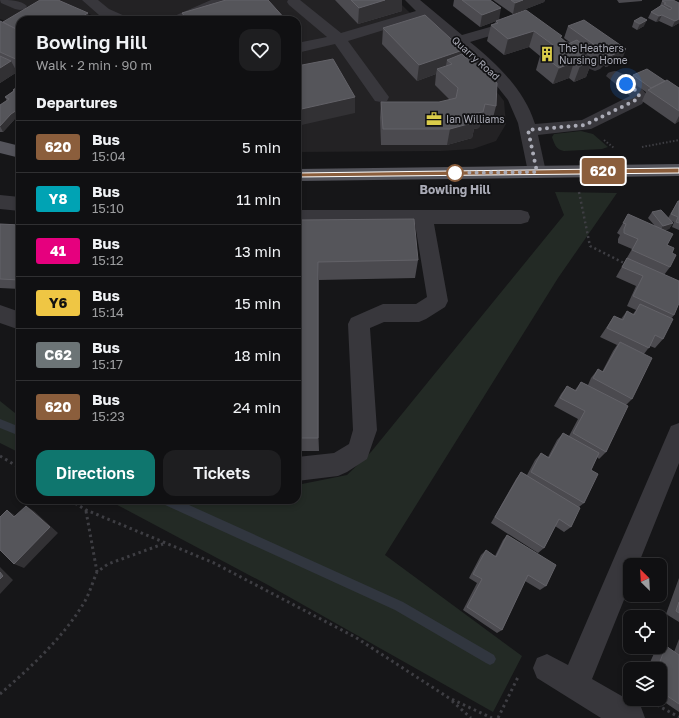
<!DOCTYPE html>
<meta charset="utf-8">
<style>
body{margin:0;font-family:"Golos Text",sans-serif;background:#1e1e20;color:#f1f3f6;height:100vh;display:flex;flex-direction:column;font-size:15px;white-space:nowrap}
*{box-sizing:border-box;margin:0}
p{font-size:13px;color:#9c9d9f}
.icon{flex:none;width:22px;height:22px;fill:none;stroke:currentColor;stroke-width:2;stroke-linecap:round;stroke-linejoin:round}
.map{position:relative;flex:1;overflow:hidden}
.sheet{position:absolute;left:16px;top:16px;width:285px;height:488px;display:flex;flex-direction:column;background:#101012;border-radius:12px;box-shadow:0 2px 6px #0003,0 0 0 1px #303032}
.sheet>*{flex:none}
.badge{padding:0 8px;border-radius:3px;font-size:14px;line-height:26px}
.needle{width:26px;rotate:336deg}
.fabs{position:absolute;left:623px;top:558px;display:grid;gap:8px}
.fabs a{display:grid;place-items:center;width:44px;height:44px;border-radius:8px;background:#101012;box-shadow:0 2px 6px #0003,0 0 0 1px #303032;font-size:20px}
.you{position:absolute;width:20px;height:20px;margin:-10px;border:3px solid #fff;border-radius:50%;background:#1a73e8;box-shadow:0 0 0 6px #1a73e833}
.map>.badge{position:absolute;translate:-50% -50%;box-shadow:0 0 0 2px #fff}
h2{padding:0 20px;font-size:15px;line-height:36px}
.round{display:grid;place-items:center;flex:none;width:42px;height:42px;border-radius:12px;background:#1e1e20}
.head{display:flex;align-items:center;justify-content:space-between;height:68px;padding:0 20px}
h1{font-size:19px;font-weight:600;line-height:30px}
.action{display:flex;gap:8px;margin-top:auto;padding:8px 20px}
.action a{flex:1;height:46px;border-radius:12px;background:#0f766e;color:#fff;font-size:16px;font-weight:600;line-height:46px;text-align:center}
.action a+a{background:#1e1e20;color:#f1f3f6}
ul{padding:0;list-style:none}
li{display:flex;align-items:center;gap:12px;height:52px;padding:0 20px;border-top:1px solid #303032}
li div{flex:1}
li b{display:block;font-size:15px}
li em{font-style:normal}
li .badge{min-width:44px;font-weight:700;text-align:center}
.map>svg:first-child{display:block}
</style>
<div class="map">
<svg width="679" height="718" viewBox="0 0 679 718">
<rect width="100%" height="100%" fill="#161618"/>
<path fill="#232224" d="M0,0h397l11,11 81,71 15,19 2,23 -10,17 -23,8 -32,2 -144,1v-132h-194l-42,-18 -41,18v7l-20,-8z"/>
<path fill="#232a25" d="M581,131l12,3 15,13 -6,2 -38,2c-8,-1 -10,-8 -12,-14l2,-3z
M555,192l62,1 -59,85 -173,277 137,101 -29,56 -225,-127 -160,-85h189v-15l50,-10 24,-23 193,-237z
M0,401l20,16v36l-20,-10z"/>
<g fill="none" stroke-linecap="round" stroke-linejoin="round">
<path fill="#31363f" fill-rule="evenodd" d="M0,419l20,8v9l-20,-8z
M162,500h16l225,102 91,53 2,4 -2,4 -4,2 -4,-2 -91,-53 -232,-106z"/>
<path stroke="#3e3e43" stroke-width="2" stroke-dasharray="1.5 2" stroke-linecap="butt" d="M604,140l10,8
M642,147l37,-7"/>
<path stroke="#3e3e43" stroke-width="2.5" stroke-dasharray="2 3" stroke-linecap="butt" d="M579,192l11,54 36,18"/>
<path stroke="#3e3e43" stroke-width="3" stroke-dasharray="2.5 3.5" stroke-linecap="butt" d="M0,456l20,12
M70,500l16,10 128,53 141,74 94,61 43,20
M86,511l11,61 11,-8 55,-20
M0,694c31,-27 64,-57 85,-93 5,-9 8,-20 12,-29
M452,701l19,17
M657,705l22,12
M498,718l21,-43"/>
<path fill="#38373c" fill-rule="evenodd" d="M0,0c9,0 21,0 27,6l-2,3 -5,1 -5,-1 -14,-6z
M82,0h16l11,9 18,8 2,3h-19l-11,-5z
M211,0h19l-2,3 -39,17h-19l2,-3z
M288,0h12l41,33 75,-22 -11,-11h15l42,35 56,-16 5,1 2,3 -2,3 -53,16c27,22 54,47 65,82l47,-4 48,-24 -24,-20 2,-3c2,-1 5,-2 7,-2 8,1 30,18 32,25l-5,8 -51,25 -53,6 8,37 -3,4 -6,2 -6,-2 -3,-4 -10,-49 -10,-23 -23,-29 -62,-53 -75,23 41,56 -2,4 -6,1 -6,-1 -40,-57 -38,9v-10l30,-6 -38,-32 -2,-3z
M567,41l5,2 28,20 3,3 -3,3 -5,2 -5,-2 -28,-20 -3,-3 3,-3z
M0,195l20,2v14l-20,-2z
M297,210h224l7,2 2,5 -2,5 -7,2h-87l14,77 -3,6 -19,12 -7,3h-35l-14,6 7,102 -10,29 -20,13 -9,4 -41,5v-24l37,-4 15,-9 4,-14 -5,-106 3,-6 25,-11 7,-3h33l11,-7 -12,-73h-118z
M0,305l20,7v18l-20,-7z
M679,423v40l-41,102h-8v20l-38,94 49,28 4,11h-44l-64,-40 -4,-10 4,-10 10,-4 21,11 103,-239z"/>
<path fill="#54545b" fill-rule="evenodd" d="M0,141l20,5v12l-20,-5z
M679,164v12l-382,5v-12z"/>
</g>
<path fill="#4b4a4f" d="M225,0h43l18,20h-102l-2,-7z
M335,0h67v11l-44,13z
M454,0h36l9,20 62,18 7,6 3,-1 -7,-5 4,-12 54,34 -16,7 -20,-13v2l6,5 -6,16 -12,5 -5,-4 -16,6 -17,-14 4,-14 -11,-9 -25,8 -17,-14 4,-16 4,-2 1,-2 -16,6 -27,-21z
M493,0h52l-1,2 -31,12z
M617,0h25v1l-23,2z
M662,1l17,2v20l-7,4 -13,-6 -3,1 -8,-4 3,-6 9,-6z
M20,20v54l-3,-2 -17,11v-62l3,1z
M634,21l10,5 -7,4 -5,-3z
M383,28l79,26 34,52 -4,16 -11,-2 -2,8 -5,1 -2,9 -25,7h-66l-1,-27 1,-16h58l11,-2 -15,-15 1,-11 -19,7 -35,-37z
M633,75l32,6 14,7v33l-4,3 -33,-23 4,-9 -16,-11z
M20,85l-6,35 -11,12h-3v-27l7,-4 -2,-4 8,-6v-1z
M678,201h1v29l-7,-3 2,-5 -4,-1 3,2 -4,6 -4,1 2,15 5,8 -2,14 -6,8 10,40 -3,4 -8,20 -8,9 -5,-2 -6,8 -12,45 -6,6 -20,47 -7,7 -2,-2 -6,13 -7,33 -5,4 -8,20 -7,5 -9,-6 -11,22 -6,5 -47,-30 25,-44 5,-7 6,3 8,-15 6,-7 7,4 9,-17 6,-7 6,3 9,-17 -24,-13 7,-12 6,-8 8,4 6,-8 7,3 3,-7 7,-9 4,3 11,-21 4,-6 -17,-8 14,-21 7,3 6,-8 6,3 3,-4 -9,-4 9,-20 -20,-9 16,-28 -14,-6v-4l2,-4 -3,-2 6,-10 32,3 -7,-8 4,-6 16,6z
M297,220l121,40 -3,18 -96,2v171h-22z
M0,224l20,1v64l-20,-1z
M507,535l39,51 -6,4 -15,-9 -23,49 -5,3 -34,-23 14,-27 -8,-5 12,-23 5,-5 9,6 8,-16z
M679,578v44l-13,-8z
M679,639v73l-19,-13v-30h-13l9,-20 10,-3 8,6z"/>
<path fill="#323134" d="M385,0h17v11l-44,13 1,-16z
M523,0h22l-1,2 -31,12 2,-11z
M501,8l-2,12 -19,7 2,-12z
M88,13l2,7h-14z
M662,15l-3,6 -3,1 3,-6z
M679,19v4l-7,4 3,-6z
M647,20l-3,6 -7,4 3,-6z
M534,31l-5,16 -25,8 4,-16z
M588,49l-6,16 -2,-13z
M626,49l-4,11 -16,7 4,-11z
M463,50l-3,16 -8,-2 -5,-4 -2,11 -8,-2 -1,5 -19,7 2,-16z
M11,61l6,11 -17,11v-15z
M592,61l-6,16 -12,5 6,-16z
M574,62l-5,16 -16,6 6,-16z
M355,97v16l-58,13v-16z
M20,108v8l-6,4 -11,12 -3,-6 11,-12z
M483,112l-4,16 -5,1 -2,9 -25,7 3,-16 21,-15z
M679,116v5l-4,3z
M673,223l-4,6 -9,2 3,-5z
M318,262l1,18v171l-1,-13z
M26,506l8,5 24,22 -34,35 -10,-4z
M7,510l9,6 -2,1z
M0,567l13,13 -13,14z"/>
<path fill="#55555a" stroke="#636268" d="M40,0h18l30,13 -12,7h-56v11l-17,-9z
M226,0h42l18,20h-44v-1l-2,1h-52l-6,-7z
M351,0h34l-26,8z
M462,0h28l11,8 -19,7z
M511,0h12l-8,3z
M664,0h9l6,3v16l-4,2 -13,-6 -3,1 -8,-4 11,-7 8,5 2,-2 -8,-4 2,-1 -4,-2z
M526,10l36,26 -2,1 8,7 9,-4 11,9 -8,3 12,9 -12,5 -6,-4 -15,6 -18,-14 8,-3 -3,-3 7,-3 -19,-14 -26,8 -17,-14 7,-2 -2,-2z
M425,15l38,35 -44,15 -36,-37z
M641,17l6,3 -7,4 -6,-3z
M584,20l42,29 -16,7 -42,-30z
M0,21l20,10v30l-20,-9z
M462,54l4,4h4l27,25 -1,23 -11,-2 -2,8 -12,2 4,8 -25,7h-67l-2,-27h58l17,-4 2,-10 -21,-19 15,-5 -5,-4z
M0,56l11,5 -11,7z
M333,59l22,38 -58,13v-44z
M647,69l18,12 -14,7 -18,-13z
M667,80l12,8v23l-31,-21z
M20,85v23l-9,6 -11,12v-21l9,-6 -4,-2 9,-6 -1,-1z
M678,201h1v22l-3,-1 2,-5 -7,-3z
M661,210l12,13 -10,3 -11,-14z
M628,214l45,20 -6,11 7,3 -2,5 4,2 -6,12 -38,-17 6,-11 -14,-6v-4l2,-5 -3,-1z
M414,219l4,41 -100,2v176h-21v-218z
M0,224l20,1v55l-20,-1z
M627,258l52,23v22l-5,12 -41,-19 10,-20 -21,-9z
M640,304l33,15 -10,20 -8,-4 -6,13 -42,-20 7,-12 9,4 4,-9 7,4z
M620,342l32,16 -20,41 -39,-21 5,-9 5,3z
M581,382l47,24 -22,46 -33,-19 12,-22 -25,-13 7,-12 9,5z
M563,433l36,20 -8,17 7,4 -14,29 -53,-31 10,-19 8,5z
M521,472l59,36 -9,19 -12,-8 -15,29 -49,-31z
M26,506l24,21 -36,37 -14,-14v-33l7,-7 7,7z
M507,535l49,30 -10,21 -18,-11 -26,55 -35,-23 15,-28 -9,-5 13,-24 10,7z
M0,572l3,4 -3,3z
M679,602v11l-3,-2z
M666,646l13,9v49l-19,-13v-22h-3z"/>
<path fill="#8b5e3c" stroke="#fff" d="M679,168v5l-382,4 -3,-2 3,-2z"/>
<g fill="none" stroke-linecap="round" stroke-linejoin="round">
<path stroke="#aaabb6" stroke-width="4" stroke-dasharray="0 7.2" d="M455,173l82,-1 -9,-42 57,-5 51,-25 3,-4 -1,-4 -12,-8"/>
</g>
<defs>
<symbol id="building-bare" viewBox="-9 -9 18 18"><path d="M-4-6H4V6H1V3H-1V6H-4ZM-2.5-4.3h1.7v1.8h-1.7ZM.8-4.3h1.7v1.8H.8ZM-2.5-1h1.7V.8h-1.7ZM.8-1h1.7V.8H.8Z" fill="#dbcd4a" stroke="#111113" stroke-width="2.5" paint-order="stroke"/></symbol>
<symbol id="office-bare" viewBox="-9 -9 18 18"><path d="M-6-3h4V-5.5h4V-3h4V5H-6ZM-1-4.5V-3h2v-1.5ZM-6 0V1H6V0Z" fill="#dbcd4a" stroke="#111113" stroke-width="2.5" paint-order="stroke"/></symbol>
</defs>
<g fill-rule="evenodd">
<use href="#building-bare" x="536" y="43" width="22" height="22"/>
<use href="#office-bare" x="423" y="108" width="22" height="22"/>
</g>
<circle fill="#fff" stroke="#8b5e3c" stroke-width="2" cx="455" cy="173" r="8"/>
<g text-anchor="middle" stroke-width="3.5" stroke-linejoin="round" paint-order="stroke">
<g font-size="10" fill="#aaabb6" stroke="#111113" text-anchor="start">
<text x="559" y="52">The Heathers<tspan x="559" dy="12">Nursing Home</tspan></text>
<text x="446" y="123">Ian Williams</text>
</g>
<g font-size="10" fill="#aaabb6" stroke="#111113">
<text transform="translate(476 58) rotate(42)" y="4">Quarry Road</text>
</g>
<g font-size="12" font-weight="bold" fill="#aaabb6" stroke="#111113">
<text x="455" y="194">Bowling Hill</text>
</g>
</g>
</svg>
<div class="fabs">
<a><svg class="needle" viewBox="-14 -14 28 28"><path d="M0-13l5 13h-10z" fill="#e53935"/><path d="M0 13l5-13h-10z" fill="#9c9d9f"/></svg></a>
<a><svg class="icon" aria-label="locate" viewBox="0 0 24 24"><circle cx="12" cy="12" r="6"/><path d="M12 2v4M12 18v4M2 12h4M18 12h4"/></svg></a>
<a><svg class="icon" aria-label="layers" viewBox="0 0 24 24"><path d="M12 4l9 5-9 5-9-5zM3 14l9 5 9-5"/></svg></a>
</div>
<div class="you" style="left:626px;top:84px"></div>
<b class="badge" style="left:603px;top:171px;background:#8b5e3c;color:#fff">620</b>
<section class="sheet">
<div class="head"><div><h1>Bowling Hill</h1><p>Walk · 2 min · 90 m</p></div><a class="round"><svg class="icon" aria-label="heart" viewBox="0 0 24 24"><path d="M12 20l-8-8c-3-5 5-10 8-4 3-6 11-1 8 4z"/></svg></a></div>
<h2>Departures</h2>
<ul>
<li><span class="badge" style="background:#8b5e3c;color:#fff">620</span><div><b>Bus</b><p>15:04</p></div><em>5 min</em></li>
<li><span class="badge" style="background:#00a3b4;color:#fff">Y8</span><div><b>Bus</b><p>15:10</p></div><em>11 min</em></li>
<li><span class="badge" style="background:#e6007e;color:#fff">41</span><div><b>Bus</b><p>15:12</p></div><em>13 min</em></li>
<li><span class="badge" style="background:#efc644;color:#111">Y6</span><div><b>Bus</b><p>15:14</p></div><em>15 min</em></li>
<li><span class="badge" style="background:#6c7476;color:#fff">C62</span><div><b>Bus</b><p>15:17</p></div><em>18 min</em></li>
<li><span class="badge" style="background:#8b5e3c;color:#fff">620</span><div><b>Bus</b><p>15:23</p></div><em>24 min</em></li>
</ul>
<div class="action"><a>Directions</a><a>Tickets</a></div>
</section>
</div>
